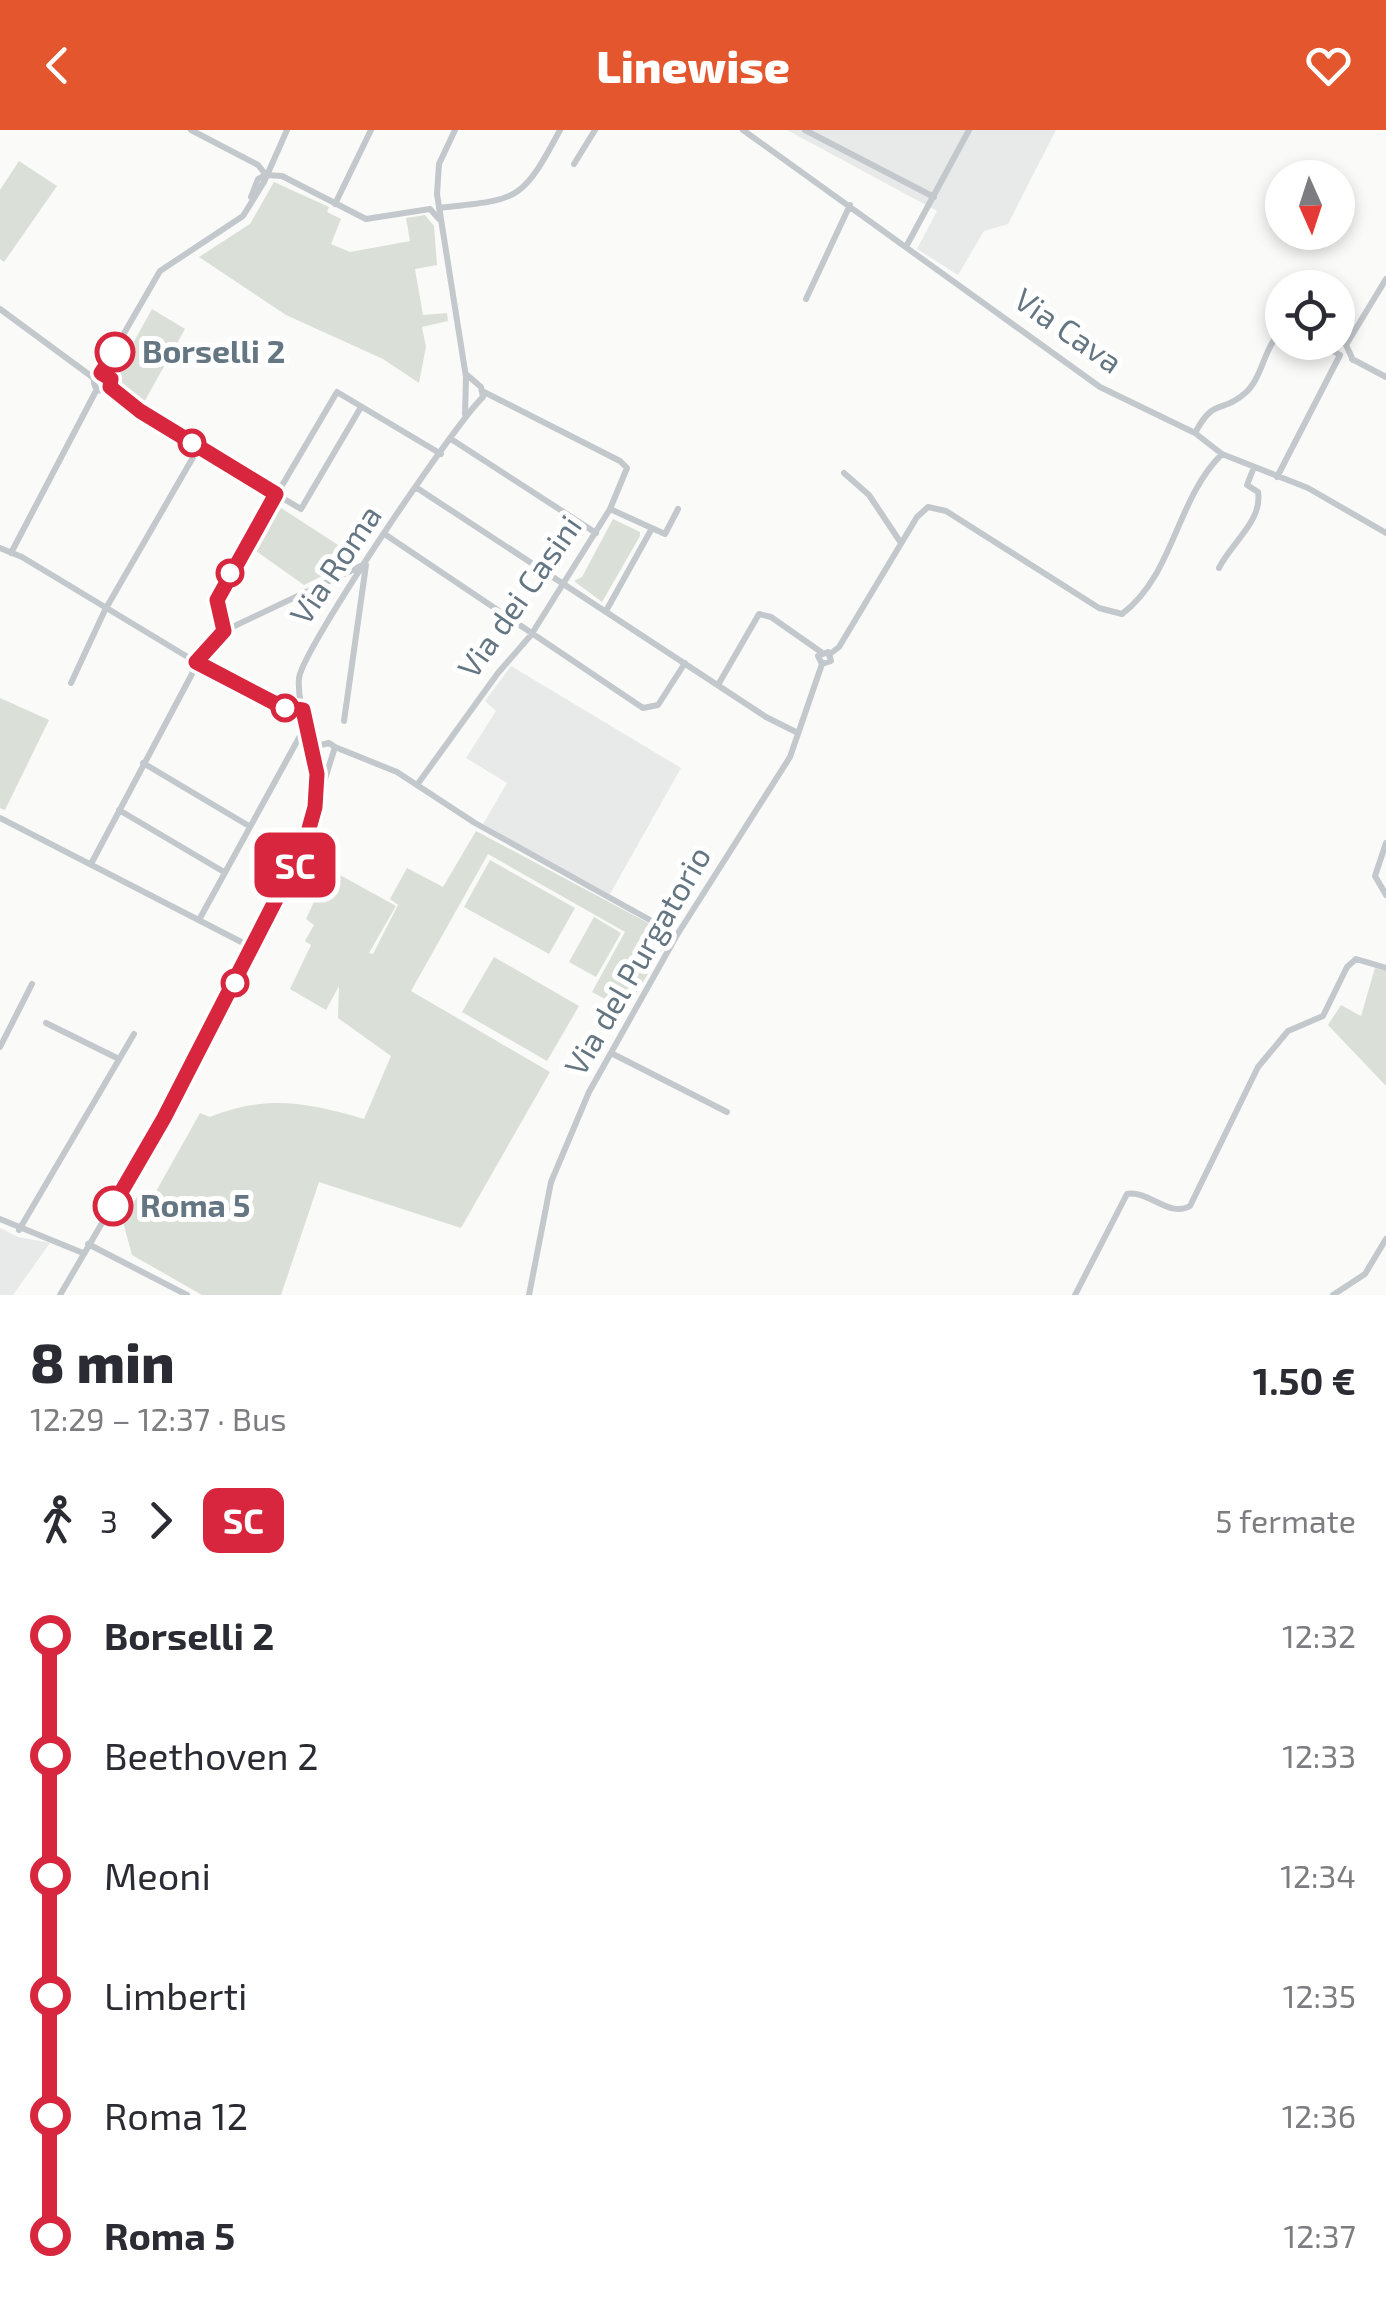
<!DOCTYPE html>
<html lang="it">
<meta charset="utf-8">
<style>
body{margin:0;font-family:"Exo 2",sans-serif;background:#f2f2f3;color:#2b2b33;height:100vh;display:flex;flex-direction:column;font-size:38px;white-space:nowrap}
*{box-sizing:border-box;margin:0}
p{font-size:32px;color:#7c7c81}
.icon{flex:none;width:55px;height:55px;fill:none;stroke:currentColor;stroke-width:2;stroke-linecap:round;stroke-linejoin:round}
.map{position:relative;height:1165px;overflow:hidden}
.drawer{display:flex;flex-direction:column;background:#fff;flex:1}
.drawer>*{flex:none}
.badge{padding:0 20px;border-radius:15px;font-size:35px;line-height:65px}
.needle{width:65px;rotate:177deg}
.controls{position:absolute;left:1265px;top:30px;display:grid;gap:20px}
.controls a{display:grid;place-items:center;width:90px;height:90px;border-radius:50%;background:#fff;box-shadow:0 5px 15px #0003;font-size:50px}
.map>.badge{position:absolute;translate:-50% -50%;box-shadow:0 0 0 5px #fff}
.legs{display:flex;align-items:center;gap:15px;height:110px;padding:0 30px;font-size:32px}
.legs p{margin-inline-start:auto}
.summary{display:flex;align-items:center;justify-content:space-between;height:170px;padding:0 30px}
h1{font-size:55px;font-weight:800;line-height:75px}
ul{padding:0 30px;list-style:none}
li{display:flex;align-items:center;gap:35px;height:120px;font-size:38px}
li i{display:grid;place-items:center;width:15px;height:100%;margin:0 12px;background:currentColor}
li i::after{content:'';width:25px;height:25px;margin:-12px;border:8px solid;border-radius:50%;background:#fff}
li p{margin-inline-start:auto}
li:first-child i{background:linear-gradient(#0000 50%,currentColor 0)}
li:last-child i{background:linear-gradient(currentColor 50%,#0000 0)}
header{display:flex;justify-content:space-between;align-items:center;height:130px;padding:0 30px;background:#e4572e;color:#fff;font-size:45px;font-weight:800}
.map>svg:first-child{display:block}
</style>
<header><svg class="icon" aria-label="back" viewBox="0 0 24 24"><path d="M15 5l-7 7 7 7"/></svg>Linewise<svg class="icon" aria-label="heart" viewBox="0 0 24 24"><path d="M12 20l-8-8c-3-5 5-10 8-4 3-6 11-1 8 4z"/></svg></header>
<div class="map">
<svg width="1386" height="1165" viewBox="0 0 1386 1165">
<rect width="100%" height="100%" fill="#fafaf8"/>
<path fill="#e8e9e9" d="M787,0h269l-48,94 -24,7 -26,44 -41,-26 20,-38z
M511,536l170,102 -71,126 -127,-70 24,-41 -41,-25 30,-47 -11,-10z
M0,1098l18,9 32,6 -37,52h-13z"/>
<path fill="#dadfd7" d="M19,31l38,25 -53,76 -4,-3v-69z
M274,52l55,25 -2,5 14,7 -10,25 19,8 60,-11 -4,-23 19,-3 9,11 3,39 -22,4 8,46 24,-2 1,8 -26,6 4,20 -7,36 -36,-24 -97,-44 -87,-58 51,-33z
M152,179l33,20 -42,75 -23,-14 -4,-16z
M278,376l80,52 -54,27 -48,-34z
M613,389l27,13v4l-38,66 -28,-21 8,-4z
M0,568l49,22 -44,90 -5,-2z
M476,701l174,93 13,25 -37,61 -34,-18 33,-60 -137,-78 -77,137 139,81 -89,156 -142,-46 -38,113h-79l-70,-40 -9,-33 16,-29 15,2 46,-82 10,4c58,-23 98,-14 154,2l27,-63 -53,-38 1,-32 -13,24 -36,-21 21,-44 -6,-4 9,-16 -8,-6 23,-50 67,37 -27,47 4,1 25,-49 -8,-6 17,-31 36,19z
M490,730l85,48 -26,46 -85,-47z
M594,787l27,16 -25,44 -27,-15z
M494,827l85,49 -32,55 -85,-49z
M1375,838l11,3v115l-58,-61 13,-20 20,11z"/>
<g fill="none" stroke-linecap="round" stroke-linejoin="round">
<path stroke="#c3c8cc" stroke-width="6" d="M191,0l67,35 8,10 16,1 84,43 64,-10 9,10
M455,0l-16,34 -2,30 29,183 -1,37
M743,0l357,257 95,46 27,21 86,34 78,45
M805,0l129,67
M574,34l21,-34
M251,67l7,-18 7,-4
M335,74l36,-74
M439,78c80,-9 82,-5 121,-78
M907,115l62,-115
M806,169l44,-94
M0,179l95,70
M1317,212l23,13
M1352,229l34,18
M1353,230l-7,-15 40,-66
M101,243l59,-102 83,-55 21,-34 23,-52
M94 252a9 9 0 1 1 18 0a9 9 0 1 1-18 0Z
M103,261l198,118 60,-102
M484,262l136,69 7,7 -17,41
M1195,303c19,-36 26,-19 49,-39 19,-15 19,-47 38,-63
M451,309l145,94
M844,343l25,22 32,48
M1277,347l63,-122
M417,358l349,229 32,16
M386,405l257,173 15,-3 27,-42
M0,418l22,9 174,105 86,45 21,3
M11,423l86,-164
M1219,438c11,-24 44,-47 39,-76l-11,-7 7,-18
M606,481l45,-81
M224,501l-7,-31 7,-16 113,-192 104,62
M830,524l9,-7 78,-130 11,-10 18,4 153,97 23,6c52,-39 54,-115 100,-160
M71,553l34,-73 94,-163
M718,555l41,-71 12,3 50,35
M344,591l22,-156
M313,617l16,-4 6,4 -17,54
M335,617l62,25 78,51 202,112
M143,633l106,63
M417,655l81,-112 33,-38 79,-126 55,25 13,-25
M119,680l105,62
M0,688l253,130
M1386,713l-11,33 11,19
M91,734l118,-222 15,-11 141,-67
M199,790l107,-195
M46,893l73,36
M0,917l32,-63
M611,923l116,59
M154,997l19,-31
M0,1089l83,34
M19,1100l115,-196
M88,1114l99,51
M60,1165l104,-178 141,-274c10,-32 16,-64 8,-98 -6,-22 -16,-44 -14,-67 4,-30 156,-255 184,-281l-2,-10 -15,-13
M529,1165l22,-113 38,-90 88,-157 113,-178 32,-93 -4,-8 10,-4 3,9 -9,3
M1075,1165l52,-101c22,-4 42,24 63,12l68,-139 30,-36 35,-15 24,-49 9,-8 30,9
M1333,1165l32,-21 21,-35"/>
</g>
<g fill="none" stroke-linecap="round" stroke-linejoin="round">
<defs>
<path id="line-1" d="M113,1076l51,-88 141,-275 10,-36 2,-33 -14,-64 -21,-3 -86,-45 28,-31 -7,-31 59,-106 -136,-83 -30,-24 1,-8 -10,-6 14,-21"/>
</defs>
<use href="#line-1" stroke="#fff" stroke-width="22"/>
<use href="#line-1" stroke="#d7263d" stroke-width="15"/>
</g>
<g fill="#fff" stroke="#d7263d" stroke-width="5">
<circle cx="115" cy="222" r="18"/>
<circle cx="192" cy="313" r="12"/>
<circle cx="230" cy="443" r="12"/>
<circle cx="285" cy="578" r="12"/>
<circle cx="235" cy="853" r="12"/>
<circle cx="113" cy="1076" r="18"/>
</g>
<g text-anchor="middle" stroke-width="10" stroke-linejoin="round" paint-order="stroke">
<g font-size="32" fill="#657683" stroke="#fff">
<text transform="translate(1068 201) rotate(35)" y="11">Via Cava</text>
<text transform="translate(336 435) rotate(-56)" y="11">Via Roma</text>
<text transform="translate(520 467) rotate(-55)" y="11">Via dei Casini</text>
<text transform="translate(638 831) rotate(-60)" y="11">Via del Purgatorio</text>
</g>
<g font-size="32" font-weight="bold" fill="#657683" stroke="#fff" text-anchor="start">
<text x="142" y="233">Borselli 2</text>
<text x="140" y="1087">Roma 5</text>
</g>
</g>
</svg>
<div class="controls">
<a><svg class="needle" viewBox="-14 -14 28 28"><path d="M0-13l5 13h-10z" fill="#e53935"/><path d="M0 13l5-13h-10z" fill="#7c7c81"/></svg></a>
<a><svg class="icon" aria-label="locate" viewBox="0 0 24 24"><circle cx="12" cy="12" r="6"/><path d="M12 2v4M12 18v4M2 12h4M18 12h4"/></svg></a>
</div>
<b class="badge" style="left:295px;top:735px;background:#d7263d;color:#fff">SC</b>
</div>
<section class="drawer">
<div class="summary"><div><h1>8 min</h1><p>12:29 – 12:37 · Bus</p></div><b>1.50 €</b></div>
<div class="legs"><svg class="icon" aria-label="walk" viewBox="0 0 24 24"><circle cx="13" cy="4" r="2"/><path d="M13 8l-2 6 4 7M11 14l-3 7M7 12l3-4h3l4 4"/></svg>3<svg class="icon" aria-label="forward" viewBox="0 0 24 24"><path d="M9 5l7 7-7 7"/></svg><b class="badge" style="background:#d7263d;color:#fff">SC</b><p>5 fermate</p></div>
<ul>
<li><i style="color:#d7263d"></i><b>Borselli 2</b><p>12:32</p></li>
<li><i style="color:#d7263d"></i><span>Beethoven 2</span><p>12:33</p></li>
<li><i style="color:#d7263d"></i><span>Meoni</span><p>12:34</p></li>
<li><i style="color:#d7263d"></i><span>Limberti</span><p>12:35</p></li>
<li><i style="color:#d7263d"></i><span>Roma 12</span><p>12:36</p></li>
<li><i style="color:#d7263d"></i><b>Roma 5</b><p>12:37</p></li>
</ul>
</section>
